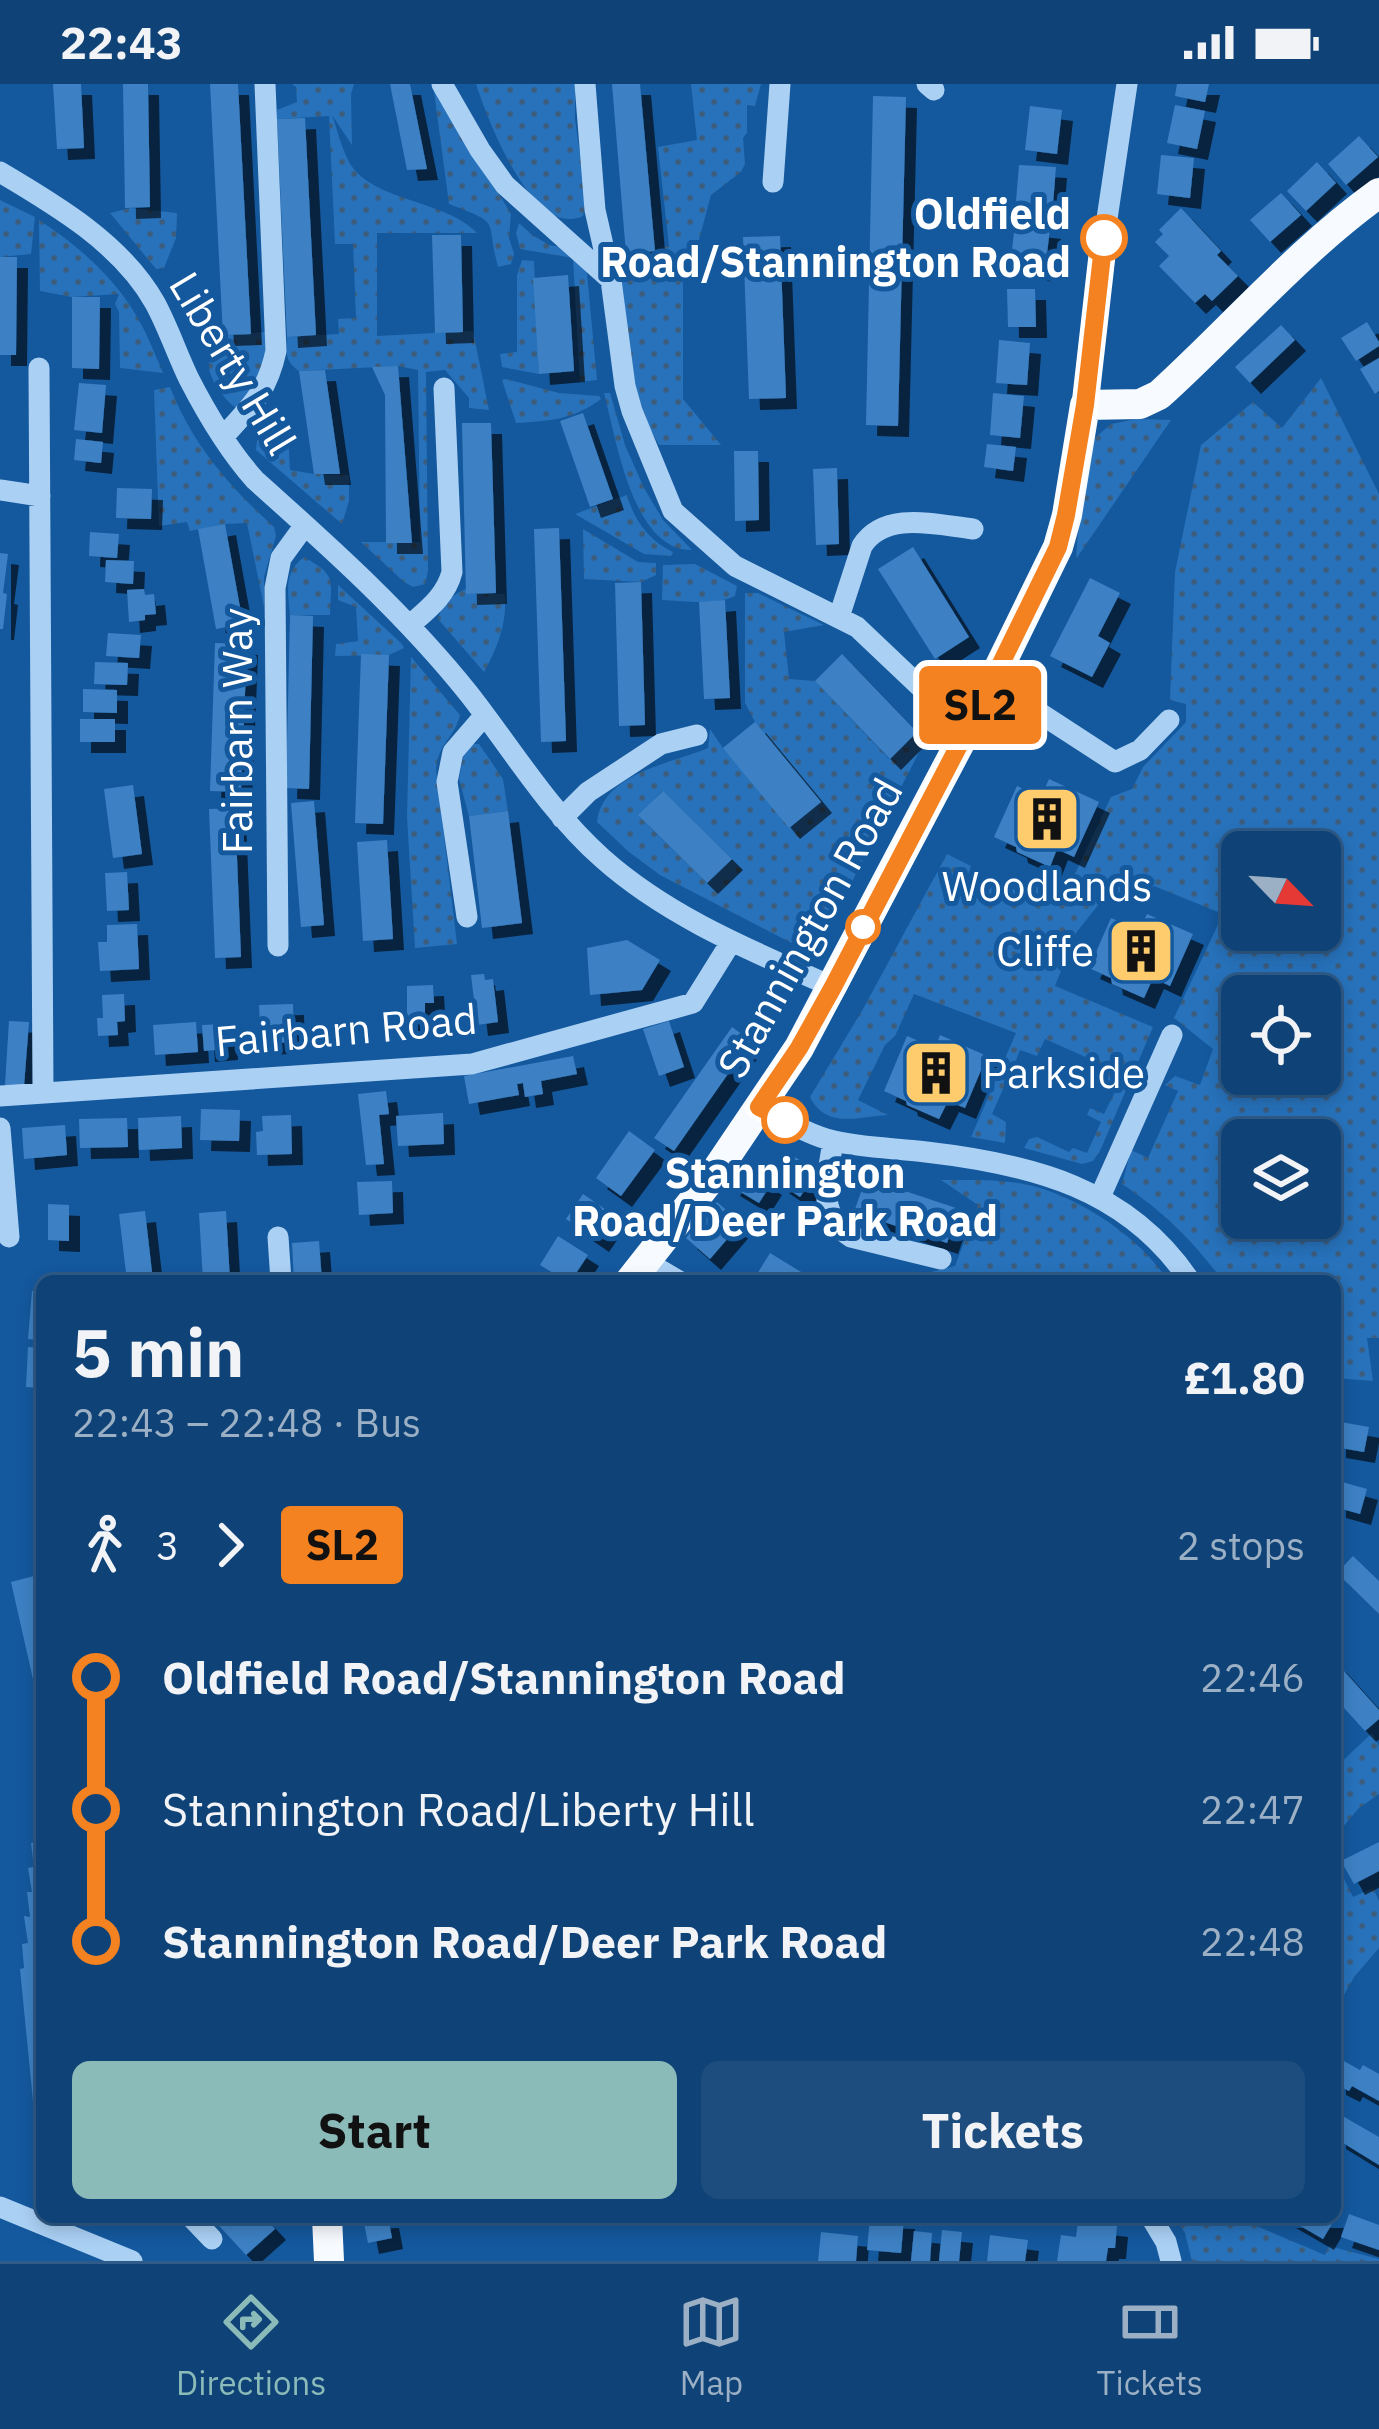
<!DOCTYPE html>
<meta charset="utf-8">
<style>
body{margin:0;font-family:"IBM Plex Sans",sans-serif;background:#1d4d7e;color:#f1f3f6;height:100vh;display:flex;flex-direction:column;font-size:45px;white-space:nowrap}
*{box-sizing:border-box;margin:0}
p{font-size:39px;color:#9bb0c5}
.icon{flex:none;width:66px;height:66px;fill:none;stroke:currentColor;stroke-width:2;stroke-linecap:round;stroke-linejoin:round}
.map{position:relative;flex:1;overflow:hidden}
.panel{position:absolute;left:36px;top:1191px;width:1305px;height:948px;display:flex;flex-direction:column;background:#0f4276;border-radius:18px;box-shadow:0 6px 18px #0003,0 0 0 3px #2f5b88}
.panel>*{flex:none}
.badge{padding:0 24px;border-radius:9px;font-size:42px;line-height:78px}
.needle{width:78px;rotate:115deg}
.tools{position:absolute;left:1221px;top:747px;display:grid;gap:24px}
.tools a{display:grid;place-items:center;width:120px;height:120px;border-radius:18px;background:#0f4276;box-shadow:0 6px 18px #0003,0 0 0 3px #2f5b88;font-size:60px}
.map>.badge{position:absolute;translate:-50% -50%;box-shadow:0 0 0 6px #fff}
.legs{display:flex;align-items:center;gap:18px;height:132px;padding:0 36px;font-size:39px}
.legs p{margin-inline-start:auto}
.overview{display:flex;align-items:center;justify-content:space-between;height:204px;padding:0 36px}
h1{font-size:66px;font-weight:700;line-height:90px}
.button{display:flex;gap:24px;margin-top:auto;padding:24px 36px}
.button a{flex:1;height:138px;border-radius:18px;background:#8bbbb9;color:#111;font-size:48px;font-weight:700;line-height:138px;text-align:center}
.button a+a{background:#1d4d7e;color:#f1f3f6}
ul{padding:0 36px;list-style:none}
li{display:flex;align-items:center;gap:42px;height:132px;font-size:45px}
li i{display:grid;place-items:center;width:18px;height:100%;margin:0 15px;background:currentColor}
li i::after{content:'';width:30px;height:30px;margin:-15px;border:9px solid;border-radius:50%;background:#0f4276}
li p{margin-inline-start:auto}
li:first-child i{background:linear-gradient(#0000 50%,currentColor 0)}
li:last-child i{background:linear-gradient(currentColor 50%,#0000 0)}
.status{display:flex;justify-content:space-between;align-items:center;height:84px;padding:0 60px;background:#0f4276;direction:ltr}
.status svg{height:33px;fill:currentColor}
.dock{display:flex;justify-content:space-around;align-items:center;height:168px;border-top:3px solid #2f5b88;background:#0f4276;font-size:33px;color:#9bb0c5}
.dock a{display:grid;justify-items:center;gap:6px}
.dock .active{color:#8bbbb9}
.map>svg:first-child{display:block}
</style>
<div class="status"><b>22:43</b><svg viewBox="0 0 49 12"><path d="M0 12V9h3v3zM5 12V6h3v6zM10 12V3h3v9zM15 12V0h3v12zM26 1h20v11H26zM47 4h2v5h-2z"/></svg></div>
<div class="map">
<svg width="1379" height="2177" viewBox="0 0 1379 2177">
<defs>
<pattern id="grass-dots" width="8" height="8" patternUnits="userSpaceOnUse" patternTransform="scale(3)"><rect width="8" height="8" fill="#2772bb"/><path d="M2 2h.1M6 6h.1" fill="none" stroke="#3b5d7e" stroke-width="1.8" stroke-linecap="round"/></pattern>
<filter id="shadow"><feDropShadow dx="11" dy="11" stdDeviation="0" flood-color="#0009"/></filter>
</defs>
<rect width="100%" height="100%" fill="#14589d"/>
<path fill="url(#grass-dots)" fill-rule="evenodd" d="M292,0h62l-3,10 1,51 -20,-30c6,16 11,40 21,53 25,33 96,34 124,65h-100v103l96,-5 16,79 -20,-2v-10l-24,-28 -19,2 2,199 -3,13 -12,3 -9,-5 -43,-40h59l-2,-172 -20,-4 -99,5c-14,-10 -13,-17 -12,-34l52,-3 -1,-15 18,-1 -3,-74h-18l-6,-128 -52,3v-9l20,-8 -1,-15z
M433,0l78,130 -2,24 5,16 -3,10 -13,3c-13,-50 5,-42 -49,-63z
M476,0h99v35l11,79 -3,18c-50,24 -96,-98 -107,-132z
M691,0h70l-6,22 -8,-1v28l-4,5 2,26 -4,8 -30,23 -15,56 -13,16v132l38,46h-62c-34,-59 -33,-122 -40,-188l50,-11 -11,-99 39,-7z
M0,116l35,17 -4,37 -31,3z
M131,124l46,5 -1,25 -12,30 -8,1 -46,-56z
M39,136c45,29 87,68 109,118 5,11 10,23 15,35l-43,-5 -1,-56 -4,-8 4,-10 -47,3 -32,-6z
M519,139l12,11 18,11 19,3 18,15 11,117 -17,2 -7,-124 -53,-9 -4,-16z
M522,176l12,1 5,113 -37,-7 -2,-13 17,-2v-77z
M266,248v43l-30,33c-10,-7 -27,-28 -27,-42 0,-7 4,-13 6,-20l-7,-10z
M1321,294l58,116v844h-12l6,43 -38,-3v-97h-112c-31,-41 -59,-69 -101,-97l9,-34 17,8 30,-67 -13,-6 10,-9 25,9 13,-36 -39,-31 49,-104 -69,-28 -16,12 -28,-8 -34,43 -21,53 98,41 -53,124 -7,10 -11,3 -58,-16 5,-9 8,-2 32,15 4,-4 14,5 14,-31 -14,-7 3,-7 14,6 11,-22 -15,-8 6,-18 -61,-27 -8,17 -17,-6 -9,24 15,7 -3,5 -16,-6 -15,34 14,8 -1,21 -34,-6 45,-104 -102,-39 -19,42 -10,9 -27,55 30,15c-31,2 -62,14 -78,-18l53,-88 84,-155 24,12 -5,14 20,15 9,-14 36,16 6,-11 27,11 47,-100 21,-8 11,-22 43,-45v-18l-16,-4 5,-128 26,-127 52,-43 29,26zM1242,768h78v78h-78zM1242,912h78v78h-78zM1242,1056h78v78h-78z
M506,295l53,14 40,3 2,3c-28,21 -52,22 -85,24l-14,-43z
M170,303c23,58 58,98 104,140l2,9 -12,41v30l-17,-84 -22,1 -35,7 -3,-9 -28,4 -5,-136z
M604,309h6l15,52 19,43 19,32 29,30c-60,1 -76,-113 -88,-157z
M281,329l6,3 3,54 24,4 35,1v26l-7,23 -86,-74 1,-10z
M1137,335l34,1 -95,139 4,-59 10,-58 21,-18z
M627,411c7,25 22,46 46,57l-2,4 -27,-2 -69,-40z
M583,445l55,33 18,1v12l-15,7 -57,-3z
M304,473c33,19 27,21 26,58h-40c-2,-24 -7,-42 14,-58z
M695,480l42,22 -2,10c-22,10 -49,5 -73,4l1,-35z
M338,501l63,58 3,5 -15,7 -54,1 1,-12 22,-3 -2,-34 -18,-7z
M466,505l1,5h38c2,29 -7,53 -21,78l-46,-53c3,-14 15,-25 28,-30z
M745,509h13l66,32 -40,7 5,47 26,2 74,78 28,-27 9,7 -109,210 -6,4 -151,-78 -31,-23 -32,-30c5,-49 76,-59 111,-74l2,-19 13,19 32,-26 -10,-19zM662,707l69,67 -24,25 -68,-67z
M411,573l49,58c-5,22 -22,29 -24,54l21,175 -42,4 -8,-131z
M471,660h8l24,35 5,32 -39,5 -10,-37 6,-32z
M941,1096c27,0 56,-1 83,4 51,10 117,53 144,97h-251l6,-7 32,-8 23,-61z
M1372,1649l7,13v48l-20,14 -24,28v-68z
M1335,1777l18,36 20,-9 6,13v47l-25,29 -19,34z
M1175,2133h60l90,38 4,-9 50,13v2h-187l-7,-28z"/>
<path fill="#3d81c4" filter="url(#shadow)" d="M53,0h28l3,64 -27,1z
M123,0h25l2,123 -25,1z
M210,0h28l13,250 -28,1z
M390,0h20l17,85 -20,1z
M612,0h28l15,167 -29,3z
M1177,0h32l-4,18 -30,-6z
M873,12l33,1 -8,329 -32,-1z
M1175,21l30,6 -8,38 -30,-6z
M1030,22l32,4 -5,44 -32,-4z
M305,34l11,217 -29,2 -10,-218z
M1359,52l19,21 -32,28 -18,-21z
M1161,71l33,3 -4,40 -33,-4z
M1317,78l19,21 -30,28 -19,-20z
M1019,81l37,2 -4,49 -37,-3z
M1281,109l20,22 -31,27 -20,-22z
M1181,124l40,43 -4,4 21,21 -26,25 -7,-7 -10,9 -36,-37 10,-10 -14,-14 8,-8 -4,-4z
M1015,140l35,4 -5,43 -35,-4z
M432,151h29l2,97 -28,1z
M780,152l6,162 -37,1 -6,-162z
M0,173h17l-1,98h-16z
M568,191l6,96 -35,3 -6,-96z
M1007,205h28l1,38h-28z
M72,213h28l-1,72 -27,-1z
M1367,238l12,20v4l-23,15 -15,-23z
M1281,241l14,15 -45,43 -15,-16z
M999,256l31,3 -3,42 -31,-2z
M1379,274v33l-4,3 -15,-25z
M398,282l14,177h-26l-1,-148 -13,-28z
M325,286l15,104h-26l-15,-103z
M79,299l27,2 -4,48 -28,-3z
M993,309l31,3 -4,42 -30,-3z
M583,329l30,86 -23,8 -30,-86z
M462,339h29l5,170 -30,1z
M76,355l27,3 -2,21 -27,-3z
M987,360l29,3 -3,24 -29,-4z
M734,367h24l1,69 -24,1z
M837,384l2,76 -23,1 -3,-76z
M117,404l35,1 -1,30 -35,-1z
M225,440l18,100 -27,5 -18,-100z
M559,444l7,213 -25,1 -7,-213z
M90,448l29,2 -2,24 -28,-2z
M913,463l56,90 -34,22 -57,-90z
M0,469l8,1 -5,39 4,1 -4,35h-3z
M106,476l28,1 -1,23 -28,-2z
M1090,494l30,15 -22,43 12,7 -18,34 -42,-21z
M641,498l4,143 -26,1 -4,-143z
M144,505l1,6 9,-1 2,20 -11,1v5l-16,2 -2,-32z
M725,516l5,98 -26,1 -5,-97z
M290,531l23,1 -4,173 -23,-1z
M108,549l33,2 -2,23 -33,-2z
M215,559l32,1 -6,148 -31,-1z
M361,570l28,1 -6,169 -28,-1z
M842,570l75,78 -27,27 -75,-78z
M95,578l33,1 -1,22 -33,-1z
M83,605l34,1v23l-34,-1z
M80,635h35v23h-35z
M755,638l66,80 -32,26 -66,-80z
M1049,695l50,23 -25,55 -17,-8 -7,18 -33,-15 -1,-5 -22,-10 23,-51 24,11z
M133,701l9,69 -29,4 -9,-69z
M663,707l69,68 -25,24 -69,-68z
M314,717l10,124 -23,2 -10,-124z
M235,724l6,149 -26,1 -6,-149z
M508,727l14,112 -40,5 -13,-112z
M387,756l6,99 -30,2 -6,-99z
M127,788l2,38 -22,1 -2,-38z
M1147,830l46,20 -23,52 -17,-8 -9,20 -32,-14 -1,-6 -22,-10 22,-50 28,12z
M137,840l2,45 -39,2 -2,-29h9v-17z
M627,856l33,20 -18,30 -52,5 -3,-47z
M484,890l1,6 8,-1 5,43 -21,3 -6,-50z
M433,901l1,18h-9v17l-18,1v-35z
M124,910l1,27 -8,1 1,13 -20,1 -1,-18h6l-1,-23z
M293,920l1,38 -33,2 -2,-39z
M9,937l20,1 -5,64 -19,-1z
M669,937l15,46 -25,9 -16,-47z
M196,938l2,30 -43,3 -2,-30z
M225,940l2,25 -23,2 -2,-26z
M732,943l19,14 -77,110 -20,-13z
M940,951l47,21 -22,52 -17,-7 -9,18 -32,-14 -1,-4 -22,-10 23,-55 28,12z
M573,972l4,18 -36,7 2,13 -18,3 -2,-14 -6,1 2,11 -50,9 -5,-28z
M386,1007l3,23 -10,1 5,49 -18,1 -8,-71z
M201,1025l39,1 -1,31 -39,-1z
M443,1029l1,31 -46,2 -2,-30z
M291,1031l1,39 -35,1 -1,-23 7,-1 -1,-15z
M181,1032l1,32 -43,2 -1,-32z
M127,1034l1,29 -48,1 -1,-29z
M65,1041l2,30 -43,4 -2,-31z
M629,1047l26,19 -34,46 -25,-18z
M790,1070l27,17 -17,26 -27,-18z
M741,1082l30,18 -12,19 -30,-18z
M866,1094l93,31 -12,34 -93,-31z
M392,1097l1,32 -34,2 -2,-33z
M583,1110l32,22 -17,25 -32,-22z
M717,1118l24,21 -31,36 -24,-21z
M48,1120l21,1v36l-21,-1z
M145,1127l8,70h-26l-8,-67z
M226,1127l4,70h-27l-4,-68z
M558,1152l30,19 -17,26h-5l-26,-16z
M319,1157l3,40h-28l-2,-38z
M770,1169l36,22 -4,6 -48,-2z
M32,1207l10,1v48l-14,-1z
M28,1263l14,1v40l-16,-1z
M1335,1337l34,6 -5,25 -29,-5z
M1335,1396l32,9 -7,25 -25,-7z
M1353,1472l26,25v33l-42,-41z
M38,1491l4,18 -2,117 -29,-128z
M1335,1577l44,49v9l-14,12 -30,-33z
M42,1758v320h-3l-19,-193 4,-1 -2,-24 6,-1 -4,-27 6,1 -3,-25h5l-4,-24 6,-1 -3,-24z
M1379,1758v29l-25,13 -13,-23z
M1335,1972l25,14 3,-5 16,9v27l-27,-15 -3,5 -14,-7z
M1339,2030l40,23v28l-44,-27v-22z
M1349,2130l30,11v25l-38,-13z
M211,2133h53l11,12 -29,26z
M388,2133l4,21 -24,5 -5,-25z
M870,2133l34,1 -3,35 -34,-3z
M1285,2133h51l-13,22z
M1078,2137l39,5 -2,22h-7l-2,13h-49l4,-26 15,2z
M942,2146l20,2 -3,29h-20z
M914,2147l18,2 -2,28h-19z
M821,2148l37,4 -2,25h-38z
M990,2151l38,5 -3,21h-38z"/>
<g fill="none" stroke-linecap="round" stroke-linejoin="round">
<path stroke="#aad0f4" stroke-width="21" d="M442,0l38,66 25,35 105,94
M585,0l10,126 16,70 14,106 7,25 41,100 62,55 122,61 77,73 36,22
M927,0l7,6
M0,88c56,33 122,72 155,131 13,24 22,51 34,76 18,35 40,72 66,101 75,67 151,135 214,214 43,55 80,117 133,164 66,59 150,93 231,129
M773,98l7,-98
M39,284l4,724
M1085,321l15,-139 27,-182
M223,353c27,-30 44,-44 53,-86l-11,-267
M0,406l40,6
M839,533l23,-71c23,-36 74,-21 111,-17
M410,541c17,-15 36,-29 42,-53l-8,-184
M992,598l123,80 25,-12 29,-30
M562,734l26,-26 73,-48 36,-9
M467,833l-20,-135 6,-30 31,-36
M278,862l-3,-358 6,-30 24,-33
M0,1012l472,-32 221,-61 38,-61
M759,1023c24,12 49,28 75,34 30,7 62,7 92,11 105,12 202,36 264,129
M0,1044l9,109
M833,1057c-5,37 -18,72 18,96l90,22
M1100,1113l72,-162
M278,1153l3,44
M645,1177l34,20
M0,2123l132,54
M191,2133l21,22
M1151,2133l15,25 5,19"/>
<path stroke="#f7fbff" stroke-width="30" d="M630,1197l82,-104 87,-129 193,-366 66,-135 9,-32 18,-110 55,-1 19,-9c74,-67 138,-143 220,-202
M327,2133l2,44"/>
</g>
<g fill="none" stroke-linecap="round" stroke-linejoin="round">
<defs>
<path id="line-1" d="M785,1036l-26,-13 40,-59 34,-61 159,-305 66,-135 8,-32 19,-110 19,-167"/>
</defs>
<use href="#line-1" stroke="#fff" stroke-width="27"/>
<use href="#line-1" stroke="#f58220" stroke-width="18"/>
</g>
<defs>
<symbol id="building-square" viewBox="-11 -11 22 22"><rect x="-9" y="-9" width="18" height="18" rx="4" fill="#ffcc6d" stroke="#14589d"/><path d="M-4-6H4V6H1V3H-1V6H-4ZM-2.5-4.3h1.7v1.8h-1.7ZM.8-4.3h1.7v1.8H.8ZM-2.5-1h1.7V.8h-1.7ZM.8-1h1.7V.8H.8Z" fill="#111"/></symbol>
</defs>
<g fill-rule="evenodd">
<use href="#building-square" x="1009" y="697" width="76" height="76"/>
<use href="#building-square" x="1103" y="829" width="76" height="76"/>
<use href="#building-square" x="898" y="951" width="76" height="76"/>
</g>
<g fill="#fff" stroke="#f58220" stroke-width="6">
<circle cx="1104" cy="154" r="21"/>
<circle cx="863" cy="843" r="15"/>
<circle cx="785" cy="1036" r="21"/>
</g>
<g text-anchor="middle" stroke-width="10" stroke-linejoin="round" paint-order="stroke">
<g font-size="42" font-weight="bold" fill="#fff" stroke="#14589d" text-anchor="end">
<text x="1071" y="145">Oldfield<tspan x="1071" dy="48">Road/Stannington Road</tspan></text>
<text x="785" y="1104" text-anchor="middle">Stannington<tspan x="785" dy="48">Road/Deer Park Road</tspan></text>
</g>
<g font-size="42" fill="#fff" stroke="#14589d">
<text transform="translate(233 279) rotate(59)" y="15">Liberty Hill</text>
<text transform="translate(237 647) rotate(-90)" y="15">Fairbarn Way</text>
<text transform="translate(810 844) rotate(-61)" y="15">Stannington Road</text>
<text transform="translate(346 946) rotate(-5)" y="15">Fairbarn Road</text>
</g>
<g font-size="42" fill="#fff" stroke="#14589d">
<text x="1047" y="817">Woodlands</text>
<text x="1094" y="882" text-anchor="end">Cliffe</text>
<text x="982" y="1004" text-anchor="start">Parkside</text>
</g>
</g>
</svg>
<div class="tools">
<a><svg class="needle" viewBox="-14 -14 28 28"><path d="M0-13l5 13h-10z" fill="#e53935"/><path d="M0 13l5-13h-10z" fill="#9bb0c5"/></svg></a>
<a><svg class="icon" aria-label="locate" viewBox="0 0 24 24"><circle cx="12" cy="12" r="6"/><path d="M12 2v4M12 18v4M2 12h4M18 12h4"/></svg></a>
<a><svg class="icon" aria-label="layers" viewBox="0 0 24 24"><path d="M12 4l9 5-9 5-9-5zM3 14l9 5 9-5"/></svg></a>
</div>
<b class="badge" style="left:980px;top:621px;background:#f58220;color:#111">SL2</b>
<section class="panel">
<div class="overview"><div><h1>5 min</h1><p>22:43 – 22:48 · Bus</p></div><b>£1.80</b></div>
<div class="legs"><svg class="icon" aria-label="walk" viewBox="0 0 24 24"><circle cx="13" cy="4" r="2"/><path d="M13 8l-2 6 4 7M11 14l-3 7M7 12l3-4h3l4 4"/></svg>3<svg class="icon" aria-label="forward" viewBox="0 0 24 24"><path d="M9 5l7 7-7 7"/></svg><b class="badge" style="background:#f58220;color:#111">SL2</b><p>2 stops</p></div>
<ul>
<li><i style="color:#f58220"></i><b>Oldfield Road/Stannington Road</b><p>22:46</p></li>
<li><i style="color:#f58220"></i><span>Stannington Road/Liberty Hill</span><p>22:47</p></li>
<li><i style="color:#f58220"></i><b>Stannington Road/Deer Park Road</b><p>22:48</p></li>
</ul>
<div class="button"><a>Start</a><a>Tickets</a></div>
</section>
</div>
<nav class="dock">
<a class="active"><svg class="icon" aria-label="directions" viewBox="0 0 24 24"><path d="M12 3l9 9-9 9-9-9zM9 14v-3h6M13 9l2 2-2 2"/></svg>Directions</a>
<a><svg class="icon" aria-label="map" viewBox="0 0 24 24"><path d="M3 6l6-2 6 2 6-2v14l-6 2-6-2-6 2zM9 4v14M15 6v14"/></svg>Map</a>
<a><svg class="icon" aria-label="tickets" viewBox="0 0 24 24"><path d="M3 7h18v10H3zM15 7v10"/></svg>Tickets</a>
</nav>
